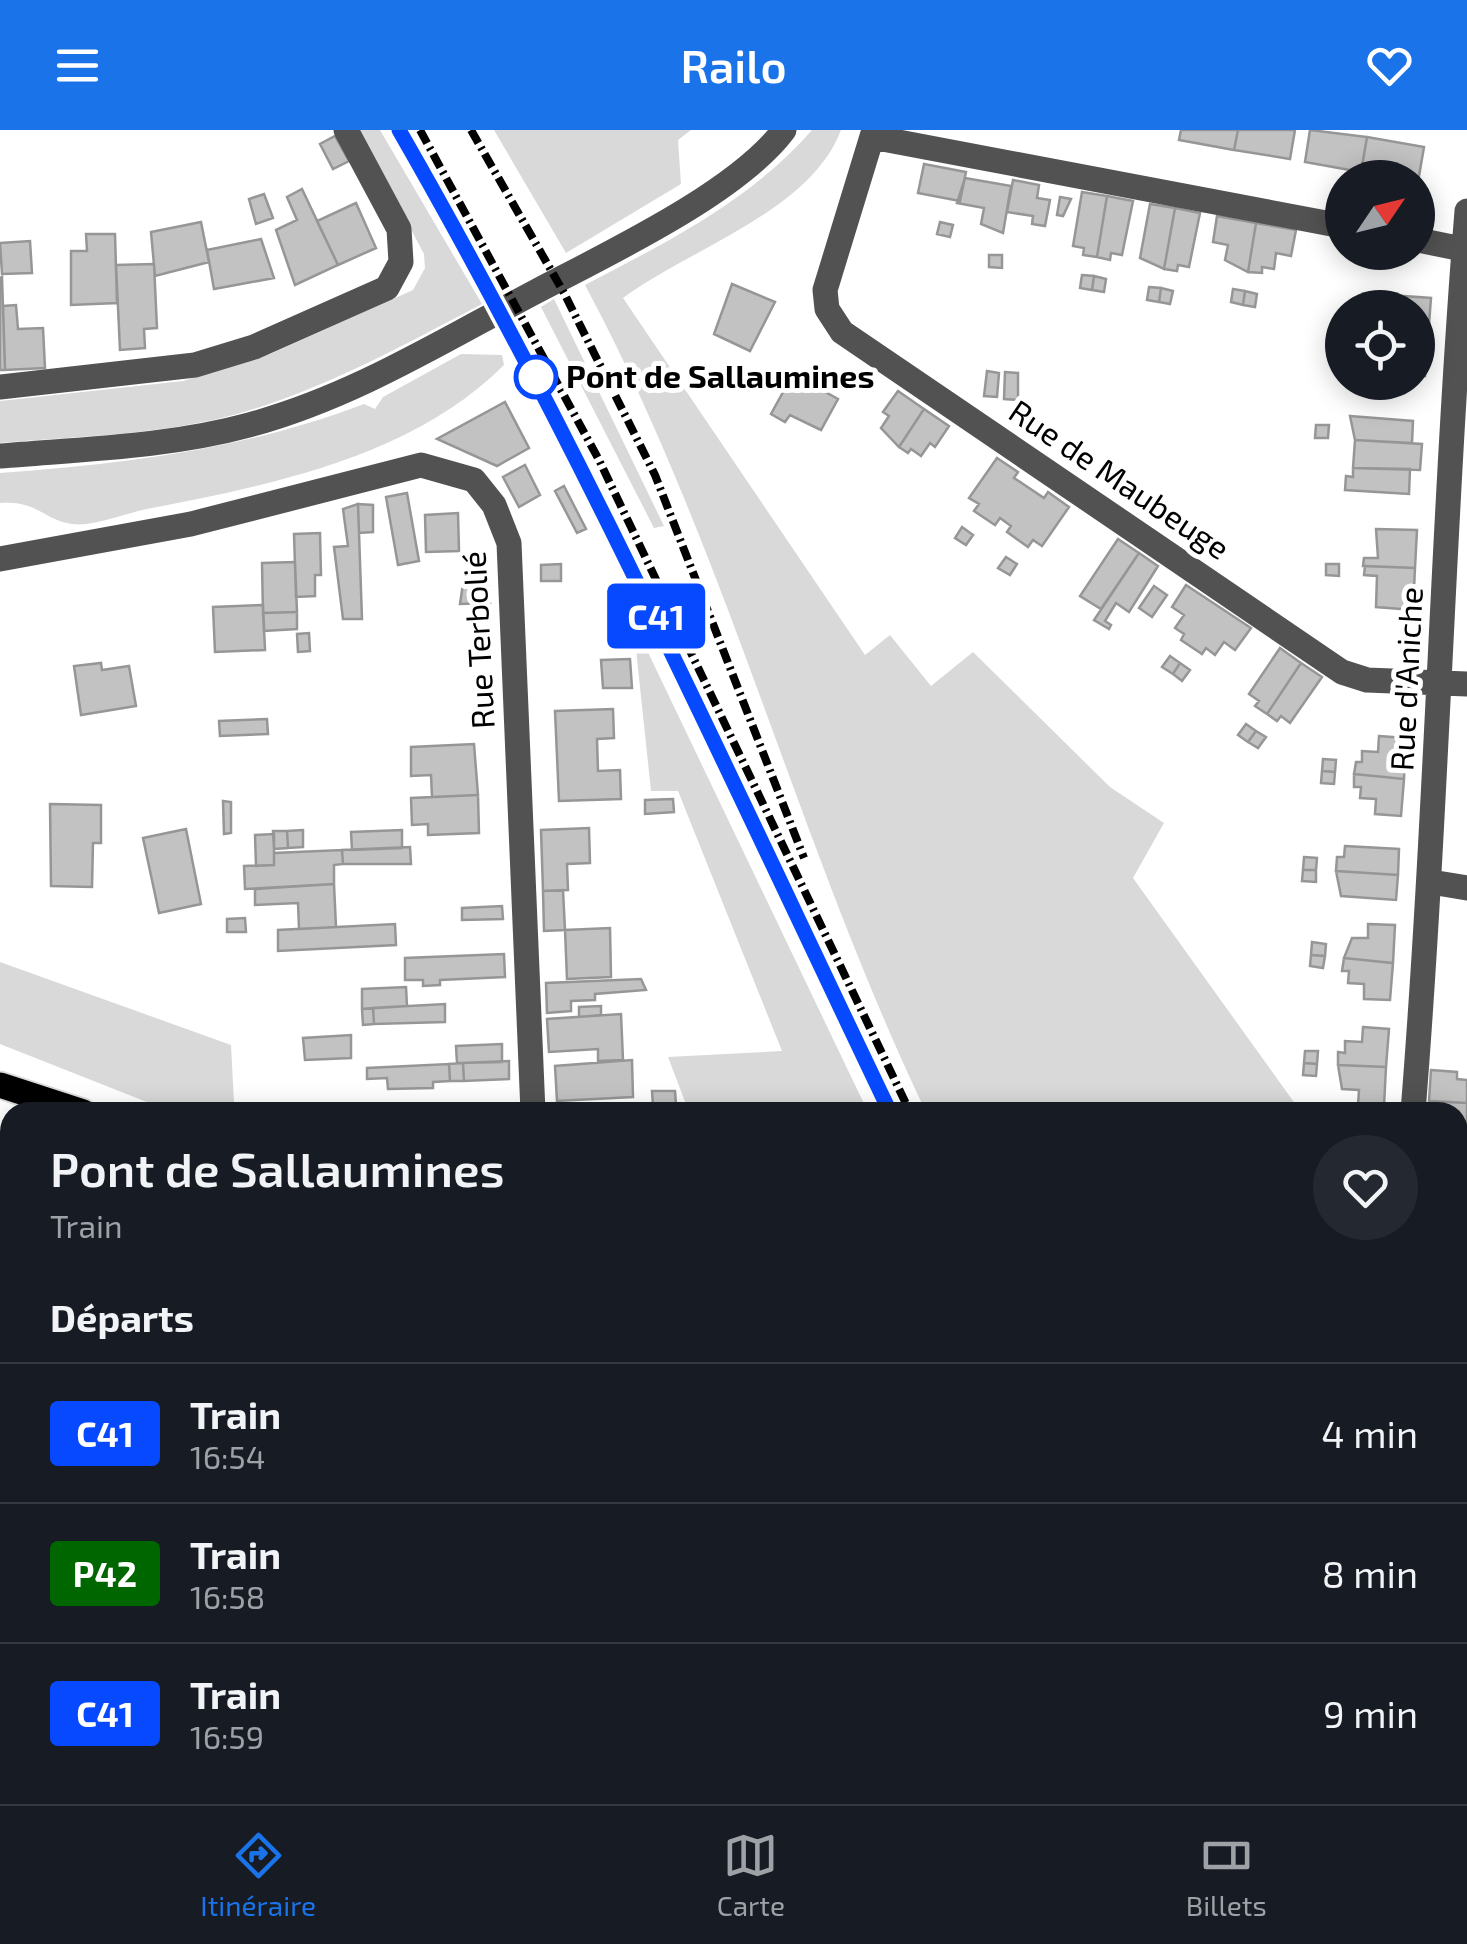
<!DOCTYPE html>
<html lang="fr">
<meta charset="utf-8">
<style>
body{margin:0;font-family:"Exo 2",sans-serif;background:#242831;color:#f1f3f6;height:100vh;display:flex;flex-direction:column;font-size:38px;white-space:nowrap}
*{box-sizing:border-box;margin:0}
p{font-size:32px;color:#9ea1a6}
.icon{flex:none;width:55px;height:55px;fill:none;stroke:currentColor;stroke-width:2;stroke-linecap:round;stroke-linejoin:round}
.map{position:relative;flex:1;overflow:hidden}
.sheet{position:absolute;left:0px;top:972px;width:1468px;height:702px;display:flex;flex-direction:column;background:#171b24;border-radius:30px 30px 0 0;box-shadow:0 5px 25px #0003}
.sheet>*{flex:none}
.badge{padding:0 20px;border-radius:8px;font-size:35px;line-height:65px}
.needle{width:65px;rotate:55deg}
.tools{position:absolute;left:1325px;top:30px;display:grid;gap:20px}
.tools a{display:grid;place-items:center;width:110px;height:110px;border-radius:50%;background:#171b24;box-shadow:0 5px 25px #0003;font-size:50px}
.map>.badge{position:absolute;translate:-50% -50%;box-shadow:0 0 0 5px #fff}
h2{padding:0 50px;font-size:38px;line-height:90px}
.round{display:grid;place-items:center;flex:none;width:105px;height:105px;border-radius:52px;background:#242831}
.overview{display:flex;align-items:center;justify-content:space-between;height:170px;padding:0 50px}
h1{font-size:48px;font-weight:600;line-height:75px}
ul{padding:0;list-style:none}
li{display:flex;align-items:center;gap:30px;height:140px;padding:0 50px;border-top:2px solid #363941}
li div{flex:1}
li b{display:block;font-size:38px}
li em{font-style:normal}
li .badge{min-width:110px;font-weight:700;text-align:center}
header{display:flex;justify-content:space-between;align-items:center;height:130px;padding:0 50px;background:#1a73e8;color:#fff;font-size:45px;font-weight:600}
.dock{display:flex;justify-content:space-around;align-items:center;height:140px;border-top:2px solid #363941;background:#171b24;font-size:28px;color:#9ea1a6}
.dock a{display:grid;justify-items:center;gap:5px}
.dock .selected{color:#1a73e8}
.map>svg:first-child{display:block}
</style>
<header><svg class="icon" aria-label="menu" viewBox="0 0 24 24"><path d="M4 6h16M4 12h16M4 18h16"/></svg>Railo<svg class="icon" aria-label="heart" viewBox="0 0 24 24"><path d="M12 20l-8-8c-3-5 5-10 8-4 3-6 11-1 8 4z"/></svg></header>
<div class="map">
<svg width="1467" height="1674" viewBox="0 0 1467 1674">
<rect width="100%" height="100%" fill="#fff"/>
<path fill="#d9d9d9" d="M358,0h22l102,174c-76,40 -156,84 -238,108 -78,23 -164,24 -244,31v-42l183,-20 87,-27 143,-64 12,-22 -1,-14z
M494,0h197l-13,10 3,44 -115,69z
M812,0h29c-31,82 -151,118 -218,168l242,357 25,-20 41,51 42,-34 137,135 54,36 -31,55 168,234h-375c-129,-269 -199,-562 -341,-827 82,-43 165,-84 227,-155z
M554,169l110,227 -10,2 -113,-221z
M461,224l41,1 2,10c-92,92 -233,120 -357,144 -21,4 -54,18 -75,15 -29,-4 -34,-24 -72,-21v-30c126,-9 246,-24 364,-69l11,5 8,-12z
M633,491l235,491h-179l-21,-55 114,-6 -104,-260h-27z
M0,832l231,83 3,58 16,9h-78l-172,-68z
M1458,1223l9,11v279l-9,-2z
M1458,1604l9,2v56l-18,12h-170l-5,-9h184z
M714,1665h501l5,9h-494z"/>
<path fill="#c2c2c2" stroke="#969696" stroke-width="2.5" d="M1181,0h57l-4,20 -55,-10z
M1238,0h57l-5,29 -56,-9z
M1310,0l57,7 -6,35 -56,-10z
M335,6l14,25 -16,8 -13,-25z
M1367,7l57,10 -6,35v-4l-57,-6z
M924,34l42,8 -6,29 -42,-8z
M965,48l46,8 -8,47 -22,-9 3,-16 -27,-5z
M1013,50l26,5 -2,13 13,2 -5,26 -13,-2 1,-8 -26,-4z
M302,59l36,76 -43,20 -19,-55 21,-10 -10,-23z
M1082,62l25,4 -10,61 -14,-2 1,-7 -11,-2z
M264,64l9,24 -17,6 -7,-25z
M1107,66l26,5 -11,54 -11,-2 -1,7 -13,-3z
M1060,67l11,2 -8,17 -6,-1z
M356,73l20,45 -38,17 -21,-44z
M1150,74l25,4 -11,61 -24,-11z
M1175,78l25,5 -11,54 -11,-2 -1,6 -13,-2z
M1217,86l39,7 -8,49 -23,-12 3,-15 -15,-3z
M201,92l8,40 -54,14 -4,-44z
M940,92l13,3 -3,12 -13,-3z
M1256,93l40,7 -5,26 -15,-3 -2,16 -12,-2v6l-14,-1z
M86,104h29l2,69 -46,2v-54h16z
M261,109l13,39 -60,11 -7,-39z
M30,111l2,32 -30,1 -2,-31z
M989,125h13v13l-13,-1z
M154,134l3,64 -13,1 1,19 -25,2 -4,-85z
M1082,145l12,1 -2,14 -12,-2z
M1094,146l12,3 -2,13 -12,-2z
M2,147l3,93h-5v-92z
M732,154l43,18 -25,49 -36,-17z
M1149,157l12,1 -2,14 -12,-2z
M1161,158l12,3 -3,13 -11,-2z
M1233,159l12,2 -2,14 -12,-3z
M1245,161l12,3 -2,13 -12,-2z
M1404,166l27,2 -3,39 -10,-1v-28h-15z
M16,175l2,24 25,-1 2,40 -40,2 -2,-64z
M1418,206l10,1 -3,39 -7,-1z
M987,241l12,2 -2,24 -13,-1z
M1005,242l13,1v27l-14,-1z
M793,244l45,25 -17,31 -31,-15 -5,7 -14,-8z
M898,261l26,18 -25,38 -18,-19 8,-12 -6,-4z
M505,272l24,46 -32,18 -60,-27z
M924,279l25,17 -14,21 -5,-4 -9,13 -10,-7 -3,4 -9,-6z
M1350,286l63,5 -1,22 -57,-3z
M1316,295h13l-1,13h-13z
M1355,310l67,4 -2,26 -67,-2z
M997,328l21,14 -4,6 30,20 4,-6 21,15 -27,39 -9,-6 -5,7 -21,-15 4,-6 -11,-8 -5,7 -21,-14 5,-7 -10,-6z
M525,335l15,30 -21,12 -16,-30z
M1353,338l57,1 -1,25 -64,-4 1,-14 7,1z
M564,356l22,43 -9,4 -22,-42z
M407,363l12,68 -21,4 -12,-68z
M358,374l4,115h-19l-9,-72 14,-1 -5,-37z
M358,374l15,1v27l-14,1z
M458,383l1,38 -33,1 -1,-37z
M962,397l11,8 -7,10 -11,-7z
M1376,399l41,1 -2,38 -52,-2 1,-8h14z
M320,403l1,42h-6v21l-19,1 -2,-63z
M1118,409l21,14 -38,56 -21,-13z
M1139,423l19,13 -29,46 -13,-9 -11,18 6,4 -2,4 -15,-9z
M1006,427l11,7 -7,11 -12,-7z
M295,432l2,50 -34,1 -1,-50z
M561,434v17h-20v-16z
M1326,434h13v12l-13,-1z
M1365,436l50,2 -2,42 -37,-3 1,-31 -13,-1z
M488,445l2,28 -30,1 4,-27z
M1186,455l65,43 -16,22 -11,-8 -9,13 -9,-7 -4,6 -21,-14 3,-6 -9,-6 9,-13 -12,-8z
M1154,456l13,9 -15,22 -13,-9z
M263,475l2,45 -50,2 -2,-45z
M297,482v17l-33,2 -1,-18z
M309,503l1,18 -12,1 -1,-18z
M1280,518l21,15 -34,51 -12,-8 4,-5 -10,-7z
M1170,526l10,7 -7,11 -11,-7z
M630,529l2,29h-29l-2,-28z
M101,533l1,7 27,-4 7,40 -55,9 -7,-49z
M1180,533l10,7 -8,11 -9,-7z
M1301,533l21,14 -32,46 -9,-7 -4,5 -10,-7z
M613,579l1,29 -17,1 1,32 22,-1 1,29 -62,2 -4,-90z
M267,589l1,15 -48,2 -1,-15z
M1246,594l10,7 -8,11 -10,-7z
M1256,601l10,6 -8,11 -10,-6z
M1379,606l27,2 -2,41 -50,-5 2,-12h6v-11l16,1z
M474,614l4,51 -46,2 -1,-22 -20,1v-29z
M1323,629l13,1 -1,12 -13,-1z
M1322,641l13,1 -1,12 -13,-1z
M1354,644l50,5 -3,37 -26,-2 1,-15 -16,-1 1,-11h-7z
M478,665l1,38 -51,2v-11l-16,1 -1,-27z
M673,669l1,13 -29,2v-14z
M223,671l8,1v31l-7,1z
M50,674l51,1v38h-8l-1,44 -41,-1z
M589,698l1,35 -23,1 1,26 -25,1 -2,-61z
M186,699l15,75 -42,9 -16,-75z
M303,700v17l-15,1 -1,-17z
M402,700v18l-50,2 -1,-18z
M273,701h14l1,17 -14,1z
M274,704v31l-18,1 -1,-31z
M1345,716l54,3 -1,26 -62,-4 1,-14h7z
M410,717l1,17h-68l-1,-14z
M342,720l1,14 -9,1v19l-89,5 -1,-23 30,-1v-12z
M1304,727l13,1 -1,12h-13z
M1303,740h13v12l-14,-1z
M1336,741l62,4 -2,25 -55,-4z
M334,754l2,43 -37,2 -1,-26 -43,2v-16z
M563,760l2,40 -21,1 -1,-40z
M502,776l1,13 -41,1v-12z
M245,788l1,14h-19v-13z
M395,794l1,21 -118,6v-21z
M1368,794l27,1 -2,38 -49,-5 8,-20h16z
M610,798l1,49 -44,2 -2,-49z
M1312,812l14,2 -1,12 -14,-1z
M504,824l1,23 -65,3v5l-17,1v-6h-18v-22z
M1311,825l14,1 -2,12 -13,-2z
M1344,828l49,5 -3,37 -26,-1v-15l-16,-1 1,-12h-7z
M641,849l5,11 -51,4v6l-24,1v10l-24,2 -1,-30z
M406,857l1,19 -45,3v-20z
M445,874v18l-71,2 -1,-16z
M601,876v9l-22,2v-10z
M373,878l1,16 -11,1 -1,-16z
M621,884l2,46 -25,1v-12l-49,3 -2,-33z
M1363,897l26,2 -3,38 -48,-2v-13l7,1v-12l17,1z
M351,905v23l-46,2 -2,-22z
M502,914v18l-45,1 -1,-17z
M1305,921h13l-1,13 -13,-1z
M632,930l1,37 -76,4 -2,-35z
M509,931v18l-45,2 -1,-18z
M463,933l1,18h-14l-1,-17z
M1304,933l13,1 -1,12 -13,-1z
M449,934l1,17 -17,1v6l-45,1 -1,-11 -20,1v-11z
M1338,935l48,2 -2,39 -26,-1 1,-15 -17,-1z
M1431,940l26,2v7l10,1v23l-38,-2z
M652,961h23l1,14 -23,1z
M1429,971l38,2v23h-9v-14h-30z
M1458,1091l9,1v24h-9z
M1458,1116h9v25l-9,-1z
M10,1190v92l-10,4v-91z
M29,1665h115l-18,9h-92z
M346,1665h55l-8,9h-54z
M555,1665h34l7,6 -48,3z"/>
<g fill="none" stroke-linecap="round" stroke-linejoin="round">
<defs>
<path id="major" d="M0,955l83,27
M1458,1551l9,2"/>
</defs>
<use href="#major" stroke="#dbdbdb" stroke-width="29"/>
<path stroke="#525252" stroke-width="25" d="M874,0l-49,160 2,19 15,23 500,340 25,8 100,4
M872,7l470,89
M1418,110l49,10
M0,257l195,-22 59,-18 133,-59 14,-26 -2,-33 -53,-99
M0,326c83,-7 168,-9 249,-31 104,-28 193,-84 288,-134 70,-37 200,-98 247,-161
M0,429l191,-35 230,-59 53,15 20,25 15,38 24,569
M1431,752l36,6
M1413,982c24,-300 30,-601 54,-901
M0,1039l10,3
M1458,1205l9,10
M467,1665l12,9
M198,1674l11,-9"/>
<use href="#major" stroke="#000" stroke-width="25"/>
<path stroke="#000" stroke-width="8" stroke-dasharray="15 5 2.5 5" stroke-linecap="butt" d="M399,0c184,317 333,652 491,982
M420,0l179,330 311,652
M471,0l93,163 91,182 149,383
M1232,1665l5,9
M1253,1665l4,9"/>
</g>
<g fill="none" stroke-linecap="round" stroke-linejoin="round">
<defs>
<path id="line" d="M399,0c183,318 333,652 491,982"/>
</defs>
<use href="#line" stroke="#fff" stroke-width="22"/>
<use href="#line" stroke="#0749ff" stroke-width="15"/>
</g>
<circle fill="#fff" stroke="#0749ff" stroke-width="5" cx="536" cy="247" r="20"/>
<g text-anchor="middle" stroke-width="10" stroke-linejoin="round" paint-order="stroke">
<g font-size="32" font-weight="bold" fill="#000" stroke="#fff" text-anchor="start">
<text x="566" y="258">Pont de Sallaumines</text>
</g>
<g font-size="32" fill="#000" stroke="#fff">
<text transform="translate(1119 350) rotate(34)" y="11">Rue de Maubeuge</text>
<text transform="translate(479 510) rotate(-93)" y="11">Rue Terbolié</text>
<text transform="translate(1407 549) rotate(-87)" y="11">Rue d'Aniche</text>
</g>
</g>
</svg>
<div class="tools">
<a><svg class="needle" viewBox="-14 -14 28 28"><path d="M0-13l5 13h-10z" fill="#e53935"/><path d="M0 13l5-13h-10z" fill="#9ea1a6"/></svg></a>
<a><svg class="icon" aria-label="locate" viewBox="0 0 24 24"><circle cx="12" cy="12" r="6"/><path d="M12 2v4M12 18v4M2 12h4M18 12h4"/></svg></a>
</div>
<b class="badge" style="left:656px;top:486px;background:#0749ff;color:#fff">C41</b>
<section class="sheet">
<div class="overview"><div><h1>Pont de Sallaumines</h1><p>Train</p></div><a class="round"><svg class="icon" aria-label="heart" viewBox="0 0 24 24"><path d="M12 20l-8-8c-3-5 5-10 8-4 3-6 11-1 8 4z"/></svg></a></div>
<h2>Départs</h2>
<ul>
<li><span class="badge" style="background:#0749ff;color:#fff">C41</span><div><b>Train</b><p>16:54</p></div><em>4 min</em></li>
<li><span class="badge" style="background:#060;color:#fff">P42</span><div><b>Train</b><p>16:58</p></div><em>8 min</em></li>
<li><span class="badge" style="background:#0749ff;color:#fff">C41</span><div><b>Train</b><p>16:59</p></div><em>9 min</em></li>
</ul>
</section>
</div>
<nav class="dock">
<a class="selected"><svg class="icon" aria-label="directions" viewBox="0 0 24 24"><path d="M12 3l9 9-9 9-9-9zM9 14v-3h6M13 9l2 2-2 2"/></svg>Itinéraire</a>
<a><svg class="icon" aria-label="map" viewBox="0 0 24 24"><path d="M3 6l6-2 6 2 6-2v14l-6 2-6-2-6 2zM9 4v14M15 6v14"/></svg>Carte</a>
<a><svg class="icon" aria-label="tickets" viewBox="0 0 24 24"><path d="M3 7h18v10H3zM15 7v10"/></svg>Billets</a>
</nav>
